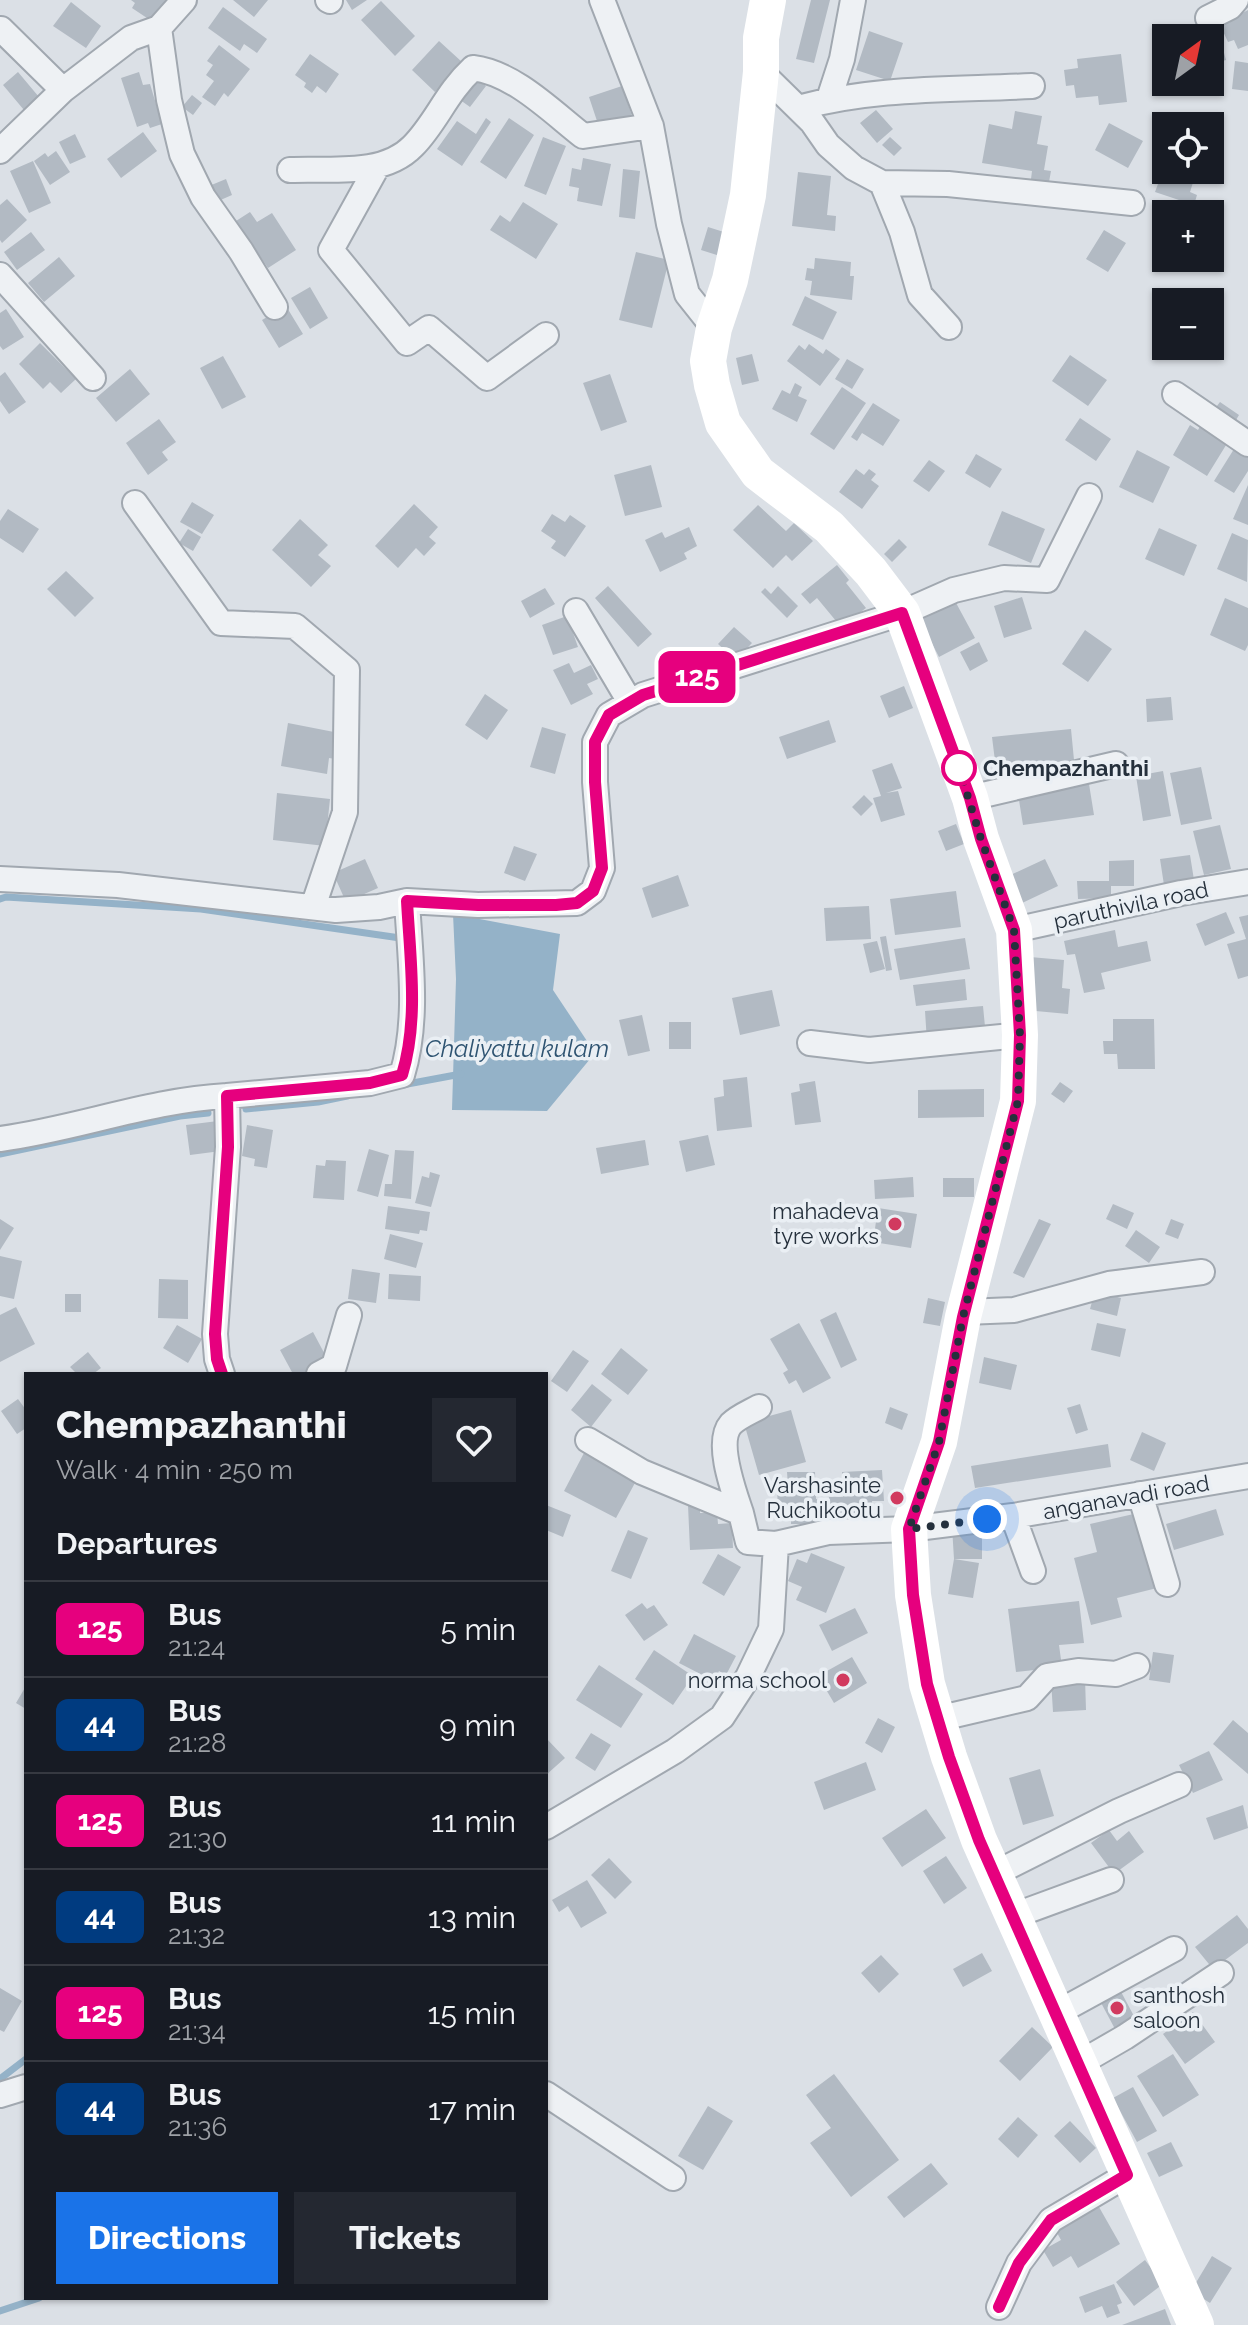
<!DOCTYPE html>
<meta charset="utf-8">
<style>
body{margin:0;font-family:Raleway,sans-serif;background:#242831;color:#f1f3f6;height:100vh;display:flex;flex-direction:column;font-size:30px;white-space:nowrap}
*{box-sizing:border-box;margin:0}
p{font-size:26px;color:#9ea1a6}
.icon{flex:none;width:44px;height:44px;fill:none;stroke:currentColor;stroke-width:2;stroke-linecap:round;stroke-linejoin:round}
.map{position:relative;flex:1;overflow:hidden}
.sheet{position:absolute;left:24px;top:1372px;width:524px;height:928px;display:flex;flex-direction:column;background:#171b24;border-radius:0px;box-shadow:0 2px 6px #0004}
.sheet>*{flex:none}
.badge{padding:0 16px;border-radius:12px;font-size:28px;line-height:52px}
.needle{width:52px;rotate:33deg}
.buttons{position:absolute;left:1152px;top:24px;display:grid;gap:16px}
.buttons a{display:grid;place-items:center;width:72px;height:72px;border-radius:0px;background:#171b24;box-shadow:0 2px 6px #0004;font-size:40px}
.you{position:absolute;width:40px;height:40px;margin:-20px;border:6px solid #fff;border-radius:50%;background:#1a73e8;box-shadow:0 0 0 12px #1a73e833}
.map>.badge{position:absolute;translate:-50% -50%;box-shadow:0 0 0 4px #fff}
h2{padding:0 32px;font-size:30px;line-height:72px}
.round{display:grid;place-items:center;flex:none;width:84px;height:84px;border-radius:0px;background:#242831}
.summary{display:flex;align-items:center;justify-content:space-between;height:136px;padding:0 32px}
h1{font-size:38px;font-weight:800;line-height:60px}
.button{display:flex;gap:16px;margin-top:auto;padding:16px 32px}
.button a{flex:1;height:92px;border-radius:0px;background:#1a73e8;color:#fff;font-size:32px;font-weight:800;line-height:92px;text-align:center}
.button a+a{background:#242831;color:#f1f3f6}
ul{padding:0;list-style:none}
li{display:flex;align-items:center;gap:24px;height:96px;padding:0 32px;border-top:2px solid #363941}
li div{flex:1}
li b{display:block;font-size:30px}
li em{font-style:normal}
li .badge{min-width:88px;font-weight:700;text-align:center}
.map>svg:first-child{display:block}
</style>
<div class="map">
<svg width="1248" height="2325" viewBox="0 0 1248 2325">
<rect width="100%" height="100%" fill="#dbe0e6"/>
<path fill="#94b2c8" d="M453,914l107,20 -7,56 42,63 -48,58 -95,-1 4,-131z"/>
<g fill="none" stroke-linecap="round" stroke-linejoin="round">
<path stroke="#94b2c8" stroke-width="7" d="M0,899l6,-2 195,12 206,30
M402,1085l59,-11
M246,1109l72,-7 29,-6
M0,1154l180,-38 28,-3
M0,2079l26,-20
M0,2311l39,-13"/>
</g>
<path fill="#b2bac3" d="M131,0h37l-15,22 -21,-14 3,-5z
M233,0h35l-14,17z
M346,0h21l-15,10z
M811,0h19l-16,63 -18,-4z
M381,1l34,35 -20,20 -34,-36z
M71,2l30,24 -15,22 -33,-22z
M223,7l44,32 -10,14 -13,-9 -4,7 -32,-23z
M1248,10v35l-10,4 -4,-9 -6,2 -8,-17z
M869,31l34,12 -13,38 -34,-11z
M1220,38l6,22 -16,5v-24z
M439,41l23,21 -27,30 -23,-22z
M219,45l31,24 -22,28 -4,-4 -9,13 -13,-9 12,-16 -8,-6 7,-10 -6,-4z
M310,54l29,20 -13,19 -9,-7 -5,7 -8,-6 2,-4 -11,-8z
M1121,54l6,48 -28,3 -1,-9 -22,2 -2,-13 -8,1 -2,-16 14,-2 -1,-9z
M1235,61l13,2v28l-16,-2z
M18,72l26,31 -15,13 -26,-31z
M139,72l4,13 7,-1 12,40 -12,4 -2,-5 -11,4 -16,-49z
M472,76l14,10 -16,21 -14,-10z
M622,86l10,30 -33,11 -10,-30z
M192,95l10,8 -9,12 -11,-8z
M876,110l17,19 -16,14 -17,-20z
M1015,111l27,5 -5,28 11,2 -4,24 7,1 -2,11 -18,-3 1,-8 -50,-8 7,-39 23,5z
M486,118l5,4 -29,44 -25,-17 20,-28 19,13z
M509,118l25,17 -28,44 -26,-17z
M1193,120l19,1 -1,5h-18z
M1109,123l34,18 -15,27 -33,-18z
M143,132l14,19 -36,27 -14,-19z
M75,134l11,23 -16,7 -11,-22z
M543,137l23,9 -20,49 -22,-9z
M890,137l12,11 -8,8 -12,-11z
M56,151l14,21 -20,13 -16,-24 11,-8 3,4z
M583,158l28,6 -9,42 -25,-5 2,-13 -10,-2 3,-18 9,2z
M33,161l18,42 -22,10 -19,-42z
M623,169l17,2 -5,48 -16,-2z
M1166,170h22l8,3 -6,19 7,3 -3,10 -39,-13 6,-16 2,1z
M798,172l33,4 -4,39 9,1 -1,15 -43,-5z
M226,179l6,16 -16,7 -7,-16z
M7,199l20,21 -25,23 -2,-3v-35z
M523,202l35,22 -22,35 -46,-29 10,-15 10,7z
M250,212l7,10 15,-9 24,37 -28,18 -32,-47z
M708,227l19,6 -7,23 -19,-6z
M1104,230l22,13 -18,29 -22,-13z
M31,232l14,18 -28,20 -13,-18z
M636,252l33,8 -17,68 -33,-8z
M59,257l16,19 -31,26 -16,-19z
M815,258l36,4 -1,14h4l-2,24 -42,-5 2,-14 -7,-1 2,-12 7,1z
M310,287l18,31 -18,11 -19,-31z
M805,296l32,16 -14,28 -31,-15z
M286,306l17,28 -24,14 -17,-28z
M6,309l18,28 -21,13 -3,-4v-33z
M40,343l36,36 -15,14 -11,-11 -7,7 -24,-25z
M809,344l14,10 3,-5 14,10 -20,27 -33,-25 12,-16 6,5z
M752,354l7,27 -17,4 -6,-27z
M1070,355l37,25 -19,26 -36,-25z
M223,356l23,41 -24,12 -22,-41z
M847,359l17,10 -12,20 -17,-10z
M130,369l20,25 -34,28 -20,-24z
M5,372l21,30 -17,12 -9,-13v-25z
M610,374l17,48 -26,9 -18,-48z
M795,383l7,4 -4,9 9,4 -10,22 -25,-13 10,-19 8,4z
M842,387l24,16 -32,47 -24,-16z
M1220,402l19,13 -6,10 -20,-14z
M873,403l27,17 -17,26 -21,-13 -5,8 -6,-4z
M1080,418l31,21 -15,22 -31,-21z
M159,419l17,23 -14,10 6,8 -20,15 -22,-32z
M1203,421l28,16 -24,39 -34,-21 17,-30 8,5z
M1234,449l14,9v13l-14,22 -20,-12z
M1137,450l33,17 -17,36 -34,-16z
M976,454l26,15 -12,19 -25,-15z
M929,460l16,11 -16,21 -16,-11z
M651,465l11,42 -37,9 -11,-41z
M856,469l8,6 5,-6 7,5 -5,6 8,6 -17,23 -23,-17z
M1248,485v40l-15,-6z
M192,502l22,13 -12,19 -22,-12z
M414,504l24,23 -9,10 7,6 -12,13 -8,-8 -18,20 -23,-22z
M758,505l28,26 8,-8 19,18 -21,20 -6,-6 -13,13 -40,-38z
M8,509l31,20 -16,24 -23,-15v-17z
M1002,511l43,18 -14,34 -43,-18z
M552,514l13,8 5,-7 16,11 -21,31 -14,-9 5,-7 -15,-10z
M300,519l28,26 -10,10 13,11 -20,21 -39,-37z
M689,527l8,19 -13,7 3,6 -27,13 -15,-32 17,-8 3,6z
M1159,528l38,17 -13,31 -39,-17z
M188,529l13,8 -8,14 -14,-8z
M1232,533l16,7 -1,42 -30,-13z
M899,539l8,8 -15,15 -8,-8z
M837,565l12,15 -3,3 20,25 -25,19 -24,-29 -7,6 -9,-10z
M66,571l28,27 -19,19 -28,-28z
M608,586l44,48 -14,13 -43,-49z
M778,586l20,20 -11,12 -26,-26 4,-4 6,6z
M545,588l10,16 -25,14 -9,-17z
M1022,597l10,32 -28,9 -10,-32z
M1225,598l23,10v37l-3,6 -35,-16z
M955,601l20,37 -36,19 -19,-37z
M567,616l11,31 -25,8 -11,-30z
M734,627l18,16 -16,17 -18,-16z
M1085,630l27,19 -24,33 -26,-18z
M979,642l9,19 -18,10 -10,-19z
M569,663l5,10 17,-8 7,14 -11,5 6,10 -22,11 -18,-35z
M904,686l9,22 -24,10 -9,-22z
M485,694l23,16 -21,30 -22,-15z
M1171,697l2,23 -26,2 -1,-23z
M829,720l7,22 -49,17 -8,-22z
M288,723l46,9 -2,12 6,1 -3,14 -6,-1 -2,16 -46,-8z
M542,727l24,7 -11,40 -25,-7z
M1071,729l3,31 -78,9 -4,-32z
M892,763l10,25 -16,5 12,-2 7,24 -24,7 -8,-24 8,-2 -9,-26z
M1201,767l11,52 -31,6 -11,-52z
M1163,771l8,45 -28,5 -7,-45z
M1089,784l5,31 -71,10 -5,-31z
M277,793l53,6 -5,47 -52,-6z
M864,795l9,9 -12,12 -9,-9z
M956,824l8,20 -18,7 -8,-20z
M1220,825l11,44 -27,6 -11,-44z
M514,846l23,8 -12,27 -21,-8z
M1190,855l4,25 -30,5 -4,-26z
M365,859l13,29 -32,14 -13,-29z
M1045,859l13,27 -38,18 -14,-27z
M1134,860v26h-23v12l-33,1 -1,-18h32v-20z
M678,875l11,31 -37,12 -10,-30z
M956,891l5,36 -66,8 -5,-36z
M869,906l2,33 -45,2 -2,-33z
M1226,912l9,21 -30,13 -9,-22z
M1248,915v61l-10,3 -11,-35 19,-5 -7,-22z
M1115,930l3,17 29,-6 4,20 -50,12 4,16 -21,4 -9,-39 -8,1 -3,-14z
M886,936l6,34 -6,1 -6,-34z
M965,938l5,31 -70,11 -6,-31z
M877,941l8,28 -15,4 -7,-29z
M1030,957l34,3 -2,28 8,1 -2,25 -43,-4z
M965,979l2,21 -51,6 -3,-21z
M772,990l8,36 -40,9 -8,-37z
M983,1006l3,31 -59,5 -2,-31z
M642,1015l8,36 -22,5 -9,-36z
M1113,1019h41l1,50h-37l-1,-15h-13l-1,-13h10z
M669,1022h22v27h-22z
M747,1077l5,50 -35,4 -3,-33 10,-2 -1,-16z
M815,1081l6,41 -26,3 -4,-32 9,-2 -1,-7z
M1060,1082l13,9 -9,12 -13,-9z
M984,1089v28l-66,1v-28z
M218,1121l3,30 -31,4 -4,-30z
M247,1125l26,5 -6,38 -13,-2 1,-7 -13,-3z
M708,1135l7,30 -29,7 -7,-31z
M645,1140l4,25 -48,9 -5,-26z
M369,1149l20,6 -11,42 -21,-6z
M395,1150l19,1 -3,48 -27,-3 1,-12h7z
M326,1160l20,1 -2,39 -31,-2 3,-33 9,1z
M430,1172l10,3 -9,32 -16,-4 7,-27 7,2z
M913,1177l1,20 -39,2 -1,-19z
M943,1178h31v19h-31z
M1113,1204l21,9 -7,16 -21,-10z
M388,1206l42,6 -3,19 -7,-1 -1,4 -34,-5z
M878,1208l39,6 -6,34 -38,-6z
M0,1219l14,9 -14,22z
M1039,1219l12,5 -27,54 -11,-5z
M1171,1219l13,5 -6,15 -13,-5z
M1136,1230l24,17 -11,16 -24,-17z
M390,1234l33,9 -7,25 -32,-9z
M0,1256l22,5 -8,38 -14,-3z
M352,1269l28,4 -4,30 -28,-4z
M389,1274l32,2 -1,25 -32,-2z
M159,1279l29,1v39l-30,-1z
M1095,1291l26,7 -4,18 -27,-7z
M65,1294h16v18h-16z
M928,1298l17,4 -5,24 -17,-3z
M16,1307l19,37 -35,18v-47z
M836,1312l21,48 -16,8 -21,-48z
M799,1323l32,55 -28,15 -7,-13 -7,4 -6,-11 5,-3 -18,-31z
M1097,1323l29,6 -6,28 -29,-7z
M177,1325l25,14 -14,24 -25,-15z
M313,1332l17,32 -19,10h-18l-13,-24z
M621,1348l27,22 -20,25 -27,-21z
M573,1350l16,11 -22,31 -16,-11z
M88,1352l13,16 -8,6h-16l-7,-7z
M984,1357l33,8 -6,25 -32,-7z
M592,1384l20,16 -21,27 -20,-17z
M18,1399l8,11v18l-9,6 -16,-23z
M1080,1404l8,26 -12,4 -9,-26z
M890,1407l18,7 -6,16 -17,-7z
M791,1410l15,52 -47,13 -15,-52z
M1142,1432l24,11 -12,28 -24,-11z
M1108,1444l3,23 -136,21 -4,-22z
M584,1453l52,28 -20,37 -52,-27z
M882,1470l2,31h-12l1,16 -43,2 -1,-22h14l-1,-25z
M787,1472h28l1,27 5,1v24h-30v-12h-13l-1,-25 11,-1z
M546,1505l25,10 -8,22 -17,-7z
M688,1505h12v8h17l1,11 14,-1 1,25 -43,2z
M1216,1509l8,26 -50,15 -8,-26z
M1138,1513l19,75 -40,10 5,19 -31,8 -17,-67 23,-6 -7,-28z
M952,1527h30v32h-28l25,4 -6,35 -25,-4 6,-35z
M628,1530l20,8 -17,41 -20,-8z
M811,1553l34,14 -19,46 -30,-13 6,-13 -14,-6 9,-22 10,4z
M718,1554l23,13 -17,29 -22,-13z
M1079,1601l5,42 -25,2 3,22 -46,5 -8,-63z
M642,1603l5,6 7,-4 14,20 -24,16 -19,-26z
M855,1608l13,25 -36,18 -13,-26z
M694,1634l42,22 -10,19 -7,-4 -5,10 -35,-18z
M654,1650l39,26 -20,29 -38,-26z
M1153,1652l21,3 -4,28 -21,-3z
M852,1657l15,26 -33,20 -16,-27z
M599,1665l44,29 -22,34 -45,-28z
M1085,1678l1,32 -33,2 -2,-32z
M26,1686v23l-10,-6z
M878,1718l17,9 -13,26 -17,-10z
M1233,1720l15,13v41l-35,-30z
M591,1733l20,12 -16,26 -20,-13z
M546,1738l19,20 -19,17z
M1209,1751l14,29 -30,13 -14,-28z
M866,1762l10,28 -52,20 -10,-28z
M1040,1769l14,47 -31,9 -14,-47z
M1243,1805l5,23 -34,12 -8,-22z
M926,1809l20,29 -44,29 -20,-29z
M1109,1830l8,11 12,-10 15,21 -30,22 -23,-31z
M946,1856l21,32 -23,16 -21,-33z
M609,1858l23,24 -17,17 -24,-24z
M587,1880l20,33 -26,15 -13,-22 -9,6 -7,-12z
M1237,1915l11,14v14l-35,26 -18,-22z
M982,1953l10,18 -29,16 -10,-18z
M881,1955l18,19 -20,19 -18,-20z
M0,1988l22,13 -18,31 -4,-2z
M1119,1988l16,30 -20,11 -16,-30z
M1193,2012l22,30 -30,22 -22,-30z
M1032,2027l21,20 -33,34 -21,-20z
M1173,2054l26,41 -36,22 -26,-41z
M834,2074l65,86 -48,37 -41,-54 21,-15 -25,-33z
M1133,2087l24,44 -20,11 -24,-44z
M708,2106l25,15 -30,49 -25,-14z
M1018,2117l20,18 -20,23 -20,-19z
M1070,2121l26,27 -16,15 -26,-27z
M1171,2142l12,24 -24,11 -12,-24z
M931,2163l17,21 -44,34 -17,-21z
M1099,2207l21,37 -42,24 -7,-12 -18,11 -10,-17 18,-10 -5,-9z
M1212,2256l20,12 -22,35 -19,-12z
M1145,2260l18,24 -29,22 -18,-24z
M1114,2284l8,19 -5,2 3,8 -13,5 -5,-12 -17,7 -6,-16z
M1165,2309l6,16h-49z"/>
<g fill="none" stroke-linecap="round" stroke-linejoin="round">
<defs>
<path id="street" d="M328,0l2,1
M602,0l49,126 18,98 18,70 27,34
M1208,18l22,-11 6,-7
M159,28l10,72 13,54 21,43 38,54 34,56
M1,29l62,61
M761,72l51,50 16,23 26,23 28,15 66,1 184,19
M829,99l13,-40 11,-59
M798,108c74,-21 156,-18 234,-22
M0,151l63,-61 68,-52 28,-10 25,-28
M377,167l-46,83 76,93 22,-15 58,50 59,-43
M290,170c40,-2 93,7 123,-24 23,-23 33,-53 60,-78 41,5 78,43 110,68l68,-10
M882,183l20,49 18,63 29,32
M0,275l93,103
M1175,394l73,50
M135,503l86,120 74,3 52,44 -2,142 -32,95
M576,611l54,91
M970,798l146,-34
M0,879l118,6 218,25 43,-3 28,-6 71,4 99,-2 16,-12 9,-23 -7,-86v-40l14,-27 34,-20 259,-82 52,-23 50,-12 43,2 42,-84
M1014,930l167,-37 67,-11
M810,1043l59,7 151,-15
M227,1096l143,-13 32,-8c17,-55 8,-117 5,-174
M0,1139c76,-10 149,-39 227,-43l1,51 -13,187 2,25 5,15
M965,1312l49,-2 95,-26 93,-12
M319,1374l15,-8 15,-51
M588,1440l54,32 99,41 7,29 28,2
M1140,1494l27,90
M741,1513c-7,-21 -26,-71 -10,-89 7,-7 19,-12 28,-17
M1013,1516l20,55
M937,1719l90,-21 20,-22 31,-5 38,3 21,-8
M546,1827l129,-76 47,-34 26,-40 23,-48 5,-85 52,-12 81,-3 104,-13 235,-40
M994,1874l125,-63 60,-26
M1013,1916l98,-36
M1055,2014l119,-65
M1080,2063l45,-26 96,-64
M546,2094l127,84
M0,2095l26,-8
M999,2307l20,-44 32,-43 76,-45"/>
</defs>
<use href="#street" stroke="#a1a8b0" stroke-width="28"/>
<use href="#street" stroke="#eef1f4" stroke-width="24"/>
<path stroke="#fff" stroke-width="36" d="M768,0l-7,38v34l-13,123 -18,85 -16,48 -6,33 4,24 11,38 35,50 71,54 42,45 31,41 68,185 11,41 33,91 6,105 -2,66 -55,216 -24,125 -30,87 4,66 14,89 22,73 30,83 217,485"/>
</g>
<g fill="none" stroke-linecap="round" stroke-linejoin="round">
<defs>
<path id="line" d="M222,1374l-5,-15 -2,-25 13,-187 -1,-51 143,-13 32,-8c17,-55 8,-117 5,-174l71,4h78l21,-2 16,-12 9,-23 -7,-86v-40l14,-27 34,-20 259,-82 68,185 11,41 33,91 6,105 -2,66 -55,216 -24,125 -30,87 4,66 14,89 22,73 30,83 148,335 -76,45 -32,43 -20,44"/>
</defs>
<use href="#line" stroke="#fff" stroke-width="18"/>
<use href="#line" stroke="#e6007e" stroke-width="12"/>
<path stroke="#25303c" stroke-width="8" stroke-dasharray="0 14.4" d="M959,768l22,71 33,91 6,105 -2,66 -55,216 -24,125 -30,87 78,-10"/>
</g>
<circle fill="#fff" stroke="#e6007e" stroke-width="4" cx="959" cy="768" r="16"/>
<g fill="#d13a5f" stroke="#eaeff4" stroke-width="3">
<circle cx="895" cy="1224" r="8"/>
<circle cx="897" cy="1498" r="8"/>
<circle cx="843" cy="1680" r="8"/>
<circle cx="1117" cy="2008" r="8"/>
</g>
<g text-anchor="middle" stroke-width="7" stroke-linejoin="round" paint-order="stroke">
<g font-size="22" font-weight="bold" fill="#25303c" stroke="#eaeff4" text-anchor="start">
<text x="983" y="776">Chempazhanthi</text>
</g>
<g font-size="22" fill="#25303c" stroke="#eaeff4">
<text transform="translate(1131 905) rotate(-12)" y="8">paruthivila road</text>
<text transform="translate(1126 1497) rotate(-10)" y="8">anganavadi road</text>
</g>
<g font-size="22" fill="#25303c" stroke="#eaeff4" text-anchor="end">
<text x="879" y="1219">mahadeva<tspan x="879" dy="25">tyre works</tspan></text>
<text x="881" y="1493">Varshasinte<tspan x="881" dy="25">Ruchikootu</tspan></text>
<text x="827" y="1688">norma school</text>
<text x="1133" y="2003" text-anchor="start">santhosh<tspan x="1133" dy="25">saloon</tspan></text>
</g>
<g font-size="24" font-style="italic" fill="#2e5371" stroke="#eaeff4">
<text x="517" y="1057">Chaliyattu kulam</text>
</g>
</g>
</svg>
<div class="buttons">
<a><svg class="needle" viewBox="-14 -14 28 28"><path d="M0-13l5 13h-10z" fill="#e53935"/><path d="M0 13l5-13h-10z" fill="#9ea1a6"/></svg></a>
<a><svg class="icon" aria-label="locate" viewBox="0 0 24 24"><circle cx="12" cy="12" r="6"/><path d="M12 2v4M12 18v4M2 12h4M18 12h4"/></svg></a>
<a>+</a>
<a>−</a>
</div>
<div class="you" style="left:987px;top:1519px"></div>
<b class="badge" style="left:697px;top:677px;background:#e6007e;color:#fff">125</b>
<section class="sheet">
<div class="summary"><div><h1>Chempazhanthi</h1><p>Walk · 4 min · 250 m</p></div><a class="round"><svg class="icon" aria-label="heart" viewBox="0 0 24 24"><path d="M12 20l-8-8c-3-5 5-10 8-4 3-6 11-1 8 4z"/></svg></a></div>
<h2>Departures</h2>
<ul>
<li><span class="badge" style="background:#e6007e;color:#fff">125</span><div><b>Bus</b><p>21:24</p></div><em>5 min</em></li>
<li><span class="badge" style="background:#003b80;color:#fff">44</span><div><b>Bus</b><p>21:28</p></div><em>9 min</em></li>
<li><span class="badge" style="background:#e6007e;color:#fff">125</span><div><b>Bus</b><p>21:30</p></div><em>11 min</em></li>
<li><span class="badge" style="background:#003b80;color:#fff">44</span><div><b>Bus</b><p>21:32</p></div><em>13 min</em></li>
<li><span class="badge" style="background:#e6007e;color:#fff">125</span><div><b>Bus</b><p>21:34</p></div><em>15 min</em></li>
<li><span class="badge" style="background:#003b80;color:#fff">44</span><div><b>Bus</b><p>21:36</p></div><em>17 min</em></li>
</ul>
<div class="button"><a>Directions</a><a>Tickets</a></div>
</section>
</div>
